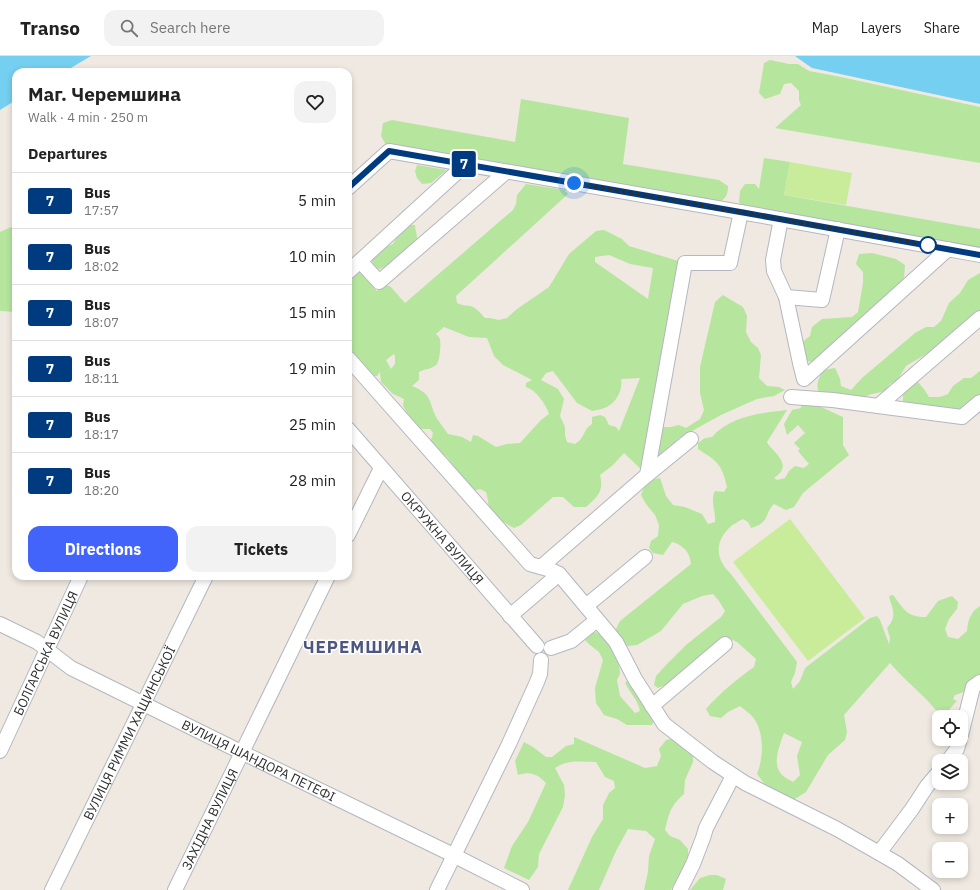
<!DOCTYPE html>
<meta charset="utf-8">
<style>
body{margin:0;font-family:"IBM Plex Sans",sans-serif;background:#f2f2f2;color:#222;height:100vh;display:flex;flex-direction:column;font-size:15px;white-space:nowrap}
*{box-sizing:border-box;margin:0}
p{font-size:13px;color:#767676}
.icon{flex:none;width:22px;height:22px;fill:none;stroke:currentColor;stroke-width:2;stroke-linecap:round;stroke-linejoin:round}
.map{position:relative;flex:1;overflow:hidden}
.drawer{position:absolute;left:12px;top:12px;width:340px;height:512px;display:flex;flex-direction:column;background:#fff;border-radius:12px;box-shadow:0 2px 6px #0003}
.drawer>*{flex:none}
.badge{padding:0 8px;border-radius:3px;font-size:14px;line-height:26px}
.buttons{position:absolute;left:932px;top:654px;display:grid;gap:8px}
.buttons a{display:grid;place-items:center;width:36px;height:36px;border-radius:8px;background:#fff;box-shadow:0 2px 6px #0003;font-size:20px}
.you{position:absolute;width:20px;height:20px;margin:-10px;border:3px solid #fff;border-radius:50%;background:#1a73e8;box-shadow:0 0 0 6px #1a73e833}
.map>.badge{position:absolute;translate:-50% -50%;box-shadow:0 0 0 2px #fff}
h2{padding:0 16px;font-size:15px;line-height:36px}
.round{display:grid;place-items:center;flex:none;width:42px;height:42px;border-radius:12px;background:#f2f2f2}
.summary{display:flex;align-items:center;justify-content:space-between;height:68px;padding:0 16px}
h1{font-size:19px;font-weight:700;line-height:30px}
.primary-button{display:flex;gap:8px;margin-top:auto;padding:8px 16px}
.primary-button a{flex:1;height:46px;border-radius:12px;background:#4264fb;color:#fff;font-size:16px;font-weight:700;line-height:46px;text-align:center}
.primary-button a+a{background:#f2f2f2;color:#222}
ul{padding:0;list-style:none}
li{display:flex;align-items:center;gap:12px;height:56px;padding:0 16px;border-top:1px solid #e0e0e0}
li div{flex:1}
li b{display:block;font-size:15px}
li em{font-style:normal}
li .badge{min-width:44px;font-weight:700;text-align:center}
header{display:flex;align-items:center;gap:24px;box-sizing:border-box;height:56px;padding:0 20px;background:#fff;border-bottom:1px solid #e0e0e0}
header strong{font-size:19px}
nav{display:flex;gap:22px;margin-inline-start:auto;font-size:14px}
.search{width:280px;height:36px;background:#f2f2f2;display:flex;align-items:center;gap:10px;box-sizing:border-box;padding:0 14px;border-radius:12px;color:#767676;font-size:15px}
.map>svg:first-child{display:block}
</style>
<header>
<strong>Transo</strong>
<div class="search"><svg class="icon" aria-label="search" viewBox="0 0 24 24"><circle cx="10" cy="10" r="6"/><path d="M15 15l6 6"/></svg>Search here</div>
<nav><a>Map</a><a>Layers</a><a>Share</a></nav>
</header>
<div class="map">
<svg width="980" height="834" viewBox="0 0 980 834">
<rect width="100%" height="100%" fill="#efe9e1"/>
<path fill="#b6e59e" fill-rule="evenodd" d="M770,4l19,4h9l11,7 27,5 144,31v56l-205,-35 26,-23 -2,-5v-9l-8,-8 -7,1 -4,10 -15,5 -6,-6 5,-30z
M521,43l108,19 -6,46 96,16 9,6c0,15 -8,16 -21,20l-318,-55 -8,-15 2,-13 9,-3 123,22z
M764,102l26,4 -6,33 196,34v26l-234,-42 -7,-11 1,-11 5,-7h10l4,5z
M417,109l30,5 -16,13 -9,1 -5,-6 -2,-7z
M526,128l39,6 3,4 -112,102 1,7c6,3 7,2 13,3 6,1 11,8 15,12h5l9,2 8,-2 10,-9 32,-22 20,-33 27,-23 8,-1 18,9 7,7 56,17 -38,212 -23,-22 -11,12 -13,10c4,16 -2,22 -14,32h-12l-11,-10h-10l-32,28 -7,3c-8,-5 -22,-10 -25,-20 -1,-5 -1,-11 -3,-16l-6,-3 -7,2 -27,-35 -12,-8 -3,-8 2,-7 -3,-4h-13l-14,-23 1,-7 -11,-5 -12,-12 -1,-10 -3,4h-5l-24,-28v-69l8,-7 6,-2 12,18 3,3 8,-6 5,1 15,17 108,-93 3,-6 1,-9zM609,199l21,9 23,4 -5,31 -53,-37v-5zM444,271l25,10 18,1 7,18 9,9 29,15 -6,3v4c11,4 19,16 23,27l-8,6 -21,23 -13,1 -11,3 -18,-11 -5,-1 -2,7 -9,-5 -14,-3c-4,-6 -10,-13 -13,-19 -7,-17 -4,-21 -23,-29l7,-6v-8c5,-3 13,-3 17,-7 4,-4 5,-20 4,-26 -1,-2 -2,-3 -4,-5zM394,298l1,2v8l-4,5 -5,-9zM553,315l24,32 15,8c4,-1 11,-2 15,-4 10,-6 16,-17 14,-28l19,-1 -21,53 -3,-4 -7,-2 -4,-8 -5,-2 -8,2v7c-10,7 -6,13 -17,20l-8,-2 -2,-7v-8l-5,-11 4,-17 -6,-10 -17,-9 5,-7z
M408,169h7c0,4 2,9 2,13 -2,12 -29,29 -40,32l-4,-4 -1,-7 14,-12 7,-3 9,-15z
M11,171h5v85l-16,-1v-79z
M872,197l24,6 9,6 -1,13 -46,48 -9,2 -22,24 -8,4 -7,6 -6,-1 -5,-18 9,-7 2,-9 10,-8 30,-2 6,-5 5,-29v-11l-7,-8 3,-10z
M980,217v39l-52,41 -22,13 -9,15 -7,3 -5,7c-5,2 -14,2 -18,5 -5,3 -9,8 -15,11 -12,7 -22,-2 -30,-10 -8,-9 -4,-18 1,-27l12,-2 5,11 1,7 10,4 11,-12 53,-45 11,-6h8l7,-6 8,-18 11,-10 8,-13z
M723,239l20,12 4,9 -1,16 5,10 7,6 3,7 -2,23 8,8 12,1 6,3 -11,6 -17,3 -36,16 -42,23 -16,16 -5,2v-8l4,-21h9l8,-2 7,3 14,-9 4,-9 -4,-17v-26l15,-65z
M980,315v23l-6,7 -13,9 -55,-5 -3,-4v-8l10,-10 5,-1 6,7 5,8h11l8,-3 5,-8 11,-8h7z
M812,337l9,14 22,10v28l6,10 -46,38 -9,14 -8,3 -12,-6c-10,10 -4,19 -23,24l-3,-6 -5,-3c-5,3 -10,5 -14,9 -15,15 -13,32 2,46l66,88 -2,11 -4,9 2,7 7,-8 5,-13 65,-50 7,-2 3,4 9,24 1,-6 -3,-10c11,-12 5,-19 2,-32l4,-1c11,14 13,22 33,22l12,-16 14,-5 6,6 -1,7 -8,10 -4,10 3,8 10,2 9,-8c1,-10 3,-19 13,-25v71l-16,15 -9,3 -2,4 4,2c-6,5 -8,11 -15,15 -6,-5 -10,-11 -16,-17 -12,-12 -25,-23 -36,-36l-46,52 3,17 -2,8 -17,15 -22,37 -13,8 -27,-14 -9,-12c7,-17 8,-46 -7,-60 -3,-3 -7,-5 -10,-8l-12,6 -7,6 -11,-2 -4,-7c14,-16 31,-30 48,-42l2,-8 -19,-17 -8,-4c-14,6 -27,17 -39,26 -13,10 -16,18 -32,24l-4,-3 2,-9 10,-11 20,-20 35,-28 4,-6 -6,-10 -6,-7 -11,2 -19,8 -22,27 -24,14 -9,1 -7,-5 -6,-10 5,-10 71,-57c-1,-11 -7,-19 -19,-22l-9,13 -10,-2 -4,-5 2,-7 7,-5 1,-11 -4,-10 -9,-11 -5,-9c4,-11 7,-15 19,-17l6,18 7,9 12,2 17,7 6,10 7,-2c1,-11 -5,-21 0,-31l9,1 3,-5c-5,-23 -10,-26 -29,-38v-6l7,-5 7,-1c18,-21 49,-24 75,-27l-20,32 1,2c10,12 24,22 6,34l3,2 8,-2 4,-7 6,-5 9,2 5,-4 -11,-13 2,-2 -6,-6 11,-10 -7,-8 -11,10 -3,-11 8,-14 9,-2 1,-14zM784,677l18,9 -5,14 3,19 -7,7c-3,-2 -8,-4 -11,-7 -11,-11 -2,-30 2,-42z
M596,576l13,9 10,22 1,11 -3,6 3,16 15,17 5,-2c-2,-11 -10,-18 -15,-28l4,-4 25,41 -2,5h-25l-10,-6 -13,-4 -8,-12 -1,-15 8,-28 -4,-8 -9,-7 -5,-5 3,-6z
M574,681l71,31 12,-2 4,-10 -2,-7 7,-9 8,-2 19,16v8l-8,18 -1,14c-13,11 -15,19 -19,36l5,6 10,4 8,9v10l-17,31h-27l4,-18 1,-16 6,-17 -9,-8 -18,-2 -12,22 -17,39h-31l24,-53 11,-18v-14l6,-12 6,-5 -1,-7 -9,-4 -9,-15c-15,0 -28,-3 -41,6l9,17 1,10 -2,12 -24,47 -1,13 -9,13 -25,-12 8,-22 16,-24 18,-39c-9,-9 -15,-12 -28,-8l-3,-14 9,-19 9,5 13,10h6l14,-11 8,-2z
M710,819h7l9,4 -3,11h-33l10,-12z"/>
<path fill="#c9ec9a" d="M790,106l62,11 -6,32 -62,-10z
M790,463l75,99 -57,43 -75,-99z"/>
<path fill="#75cff0" d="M0,0h91l-27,16h-48v28l-16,10z
M795,0h185v48l-168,-36z"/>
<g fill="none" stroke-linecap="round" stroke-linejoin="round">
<defs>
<g id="minor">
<path d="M348,132l41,-37 357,62 234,42"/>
<path d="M781,163l-8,41 1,11 12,26 14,66 4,16 144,-130"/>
<path d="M360,205l19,21 127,-110"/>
<path d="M348,216l118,-108"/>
<path d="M786,241l36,3 16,-71"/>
<path d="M348,302l182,206 21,6 8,4 -49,42"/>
<path d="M791,341l42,3 45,6 102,-88"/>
<path d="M878,350l84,11 18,-15"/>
<path id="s1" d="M348,373l189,217"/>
<path d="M647,419l44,-36"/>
<path d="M348,479l33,-67"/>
<path d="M541,511l106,-92 38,-212h45l11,-51"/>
<path d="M559,518l57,68 19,37 29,45 49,38 32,21 92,46 42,24 19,11 35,26"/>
<path d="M586,550l59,-49"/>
<path id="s2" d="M0,568l37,18 34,26 170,84 204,99 77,39"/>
<path d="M551,592l20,-7 26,-21"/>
<path d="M652,650l73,-62"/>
<path d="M961,679l12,-48 7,-5"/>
<path id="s3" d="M0,695l81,-175"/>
<path d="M948,705l9,-12 3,-10"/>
<path d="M879,797l33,-44 15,-23 12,-14"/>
<path id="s4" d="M52,834l154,-314"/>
<path id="s5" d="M175,834l153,-314"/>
<path d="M437,834l72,-146 28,-62 3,-8 1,-14"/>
<path d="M680,834l13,-26 10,-26 3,-10 27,-52"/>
</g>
</defs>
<use href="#minor" stroke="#b4b7c1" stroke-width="16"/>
<use href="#minor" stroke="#fff" stroke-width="14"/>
</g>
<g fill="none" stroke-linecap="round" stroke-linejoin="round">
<defs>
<path id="line" d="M348,132l41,-37 357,62 234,42"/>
</defs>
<use href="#line" stroke="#fff" stroke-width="9"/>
<use href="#line" stroke="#003b80" stroke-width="6"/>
<path stroke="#2e2e2e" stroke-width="4" stroke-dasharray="0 7.2" d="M574,127l359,63 -5,-1"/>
</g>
<circle fill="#fff" stroke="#003b80" stroke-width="2" cx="928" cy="189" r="8"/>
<g text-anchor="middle" stroke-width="3" stroke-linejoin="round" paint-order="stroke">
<g font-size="13" fill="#2e2e2e" stroke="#fff">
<text dy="5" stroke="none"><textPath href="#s1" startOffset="144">ОКРУЖНА ВУЛИЦЯ</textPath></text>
<text dy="5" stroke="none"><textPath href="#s3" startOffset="108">БОЛГАРСЬКА ВУЛИЦЯ</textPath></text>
<text dy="5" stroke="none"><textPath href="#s4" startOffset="175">ВУЛИЦЯ РИММИ ХАЩИНСЬКОЇ</textPath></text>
<text dy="5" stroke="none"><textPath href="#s2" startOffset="293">ВУЛИЦЯ ШАНДОРА ПЕТЕФІ</textPath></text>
<text dy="5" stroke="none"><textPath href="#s5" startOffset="79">ЗАХІДНА ВУЛИЦЯ</textPath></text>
</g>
<g font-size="17" font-weight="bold" letter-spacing="1" fill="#4d5680" stroke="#fff">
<text x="363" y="597">ЧЕРЕМШИНА</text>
</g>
</g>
</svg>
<div class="buttons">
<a><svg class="icon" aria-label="locate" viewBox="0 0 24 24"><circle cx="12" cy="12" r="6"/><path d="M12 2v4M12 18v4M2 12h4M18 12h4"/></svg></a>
<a><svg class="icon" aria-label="layers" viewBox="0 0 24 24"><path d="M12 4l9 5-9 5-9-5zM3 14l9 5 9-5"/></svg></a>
<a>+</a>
<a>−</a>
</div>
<div class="you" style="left:574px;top:127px"></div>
<b class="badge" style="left:464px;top:108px;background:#003b80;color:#fff">7</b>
<section class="drawer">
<div class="summary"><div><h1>Маг. Черемшина</h1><p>Walk · 4 min · 250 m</p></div><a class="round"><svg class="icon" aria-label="heart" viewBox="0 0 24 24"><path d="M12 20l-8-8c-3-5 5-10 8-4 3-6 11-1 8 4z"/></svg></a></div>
<h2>Departures</h2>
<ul>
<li><span class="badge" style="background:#003b80;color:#fff">7</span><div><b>Bus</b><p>17:57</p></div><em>5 min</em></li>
<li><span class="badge" style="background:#003b80;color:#fff">7</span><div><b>Bus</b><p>18:02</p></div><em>10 min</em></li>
<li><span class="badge" style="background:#003b80;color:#fff">7</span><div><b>Bus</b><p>18:07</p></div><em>15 min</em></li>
<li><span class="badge" style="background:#003b80;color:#fff">7</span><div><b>Bus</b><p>18:11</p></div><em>19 min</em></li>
<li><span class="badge" style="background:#003b80;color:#fff">7</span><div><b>Bus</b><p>18:17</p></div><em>25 min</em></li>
<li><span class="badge" style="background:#003b80;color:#fff">7</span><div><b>Bus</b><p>18:20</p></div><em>28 min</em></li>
</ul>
<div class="primary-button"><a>Directions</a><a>Tickets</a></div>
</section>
</div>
